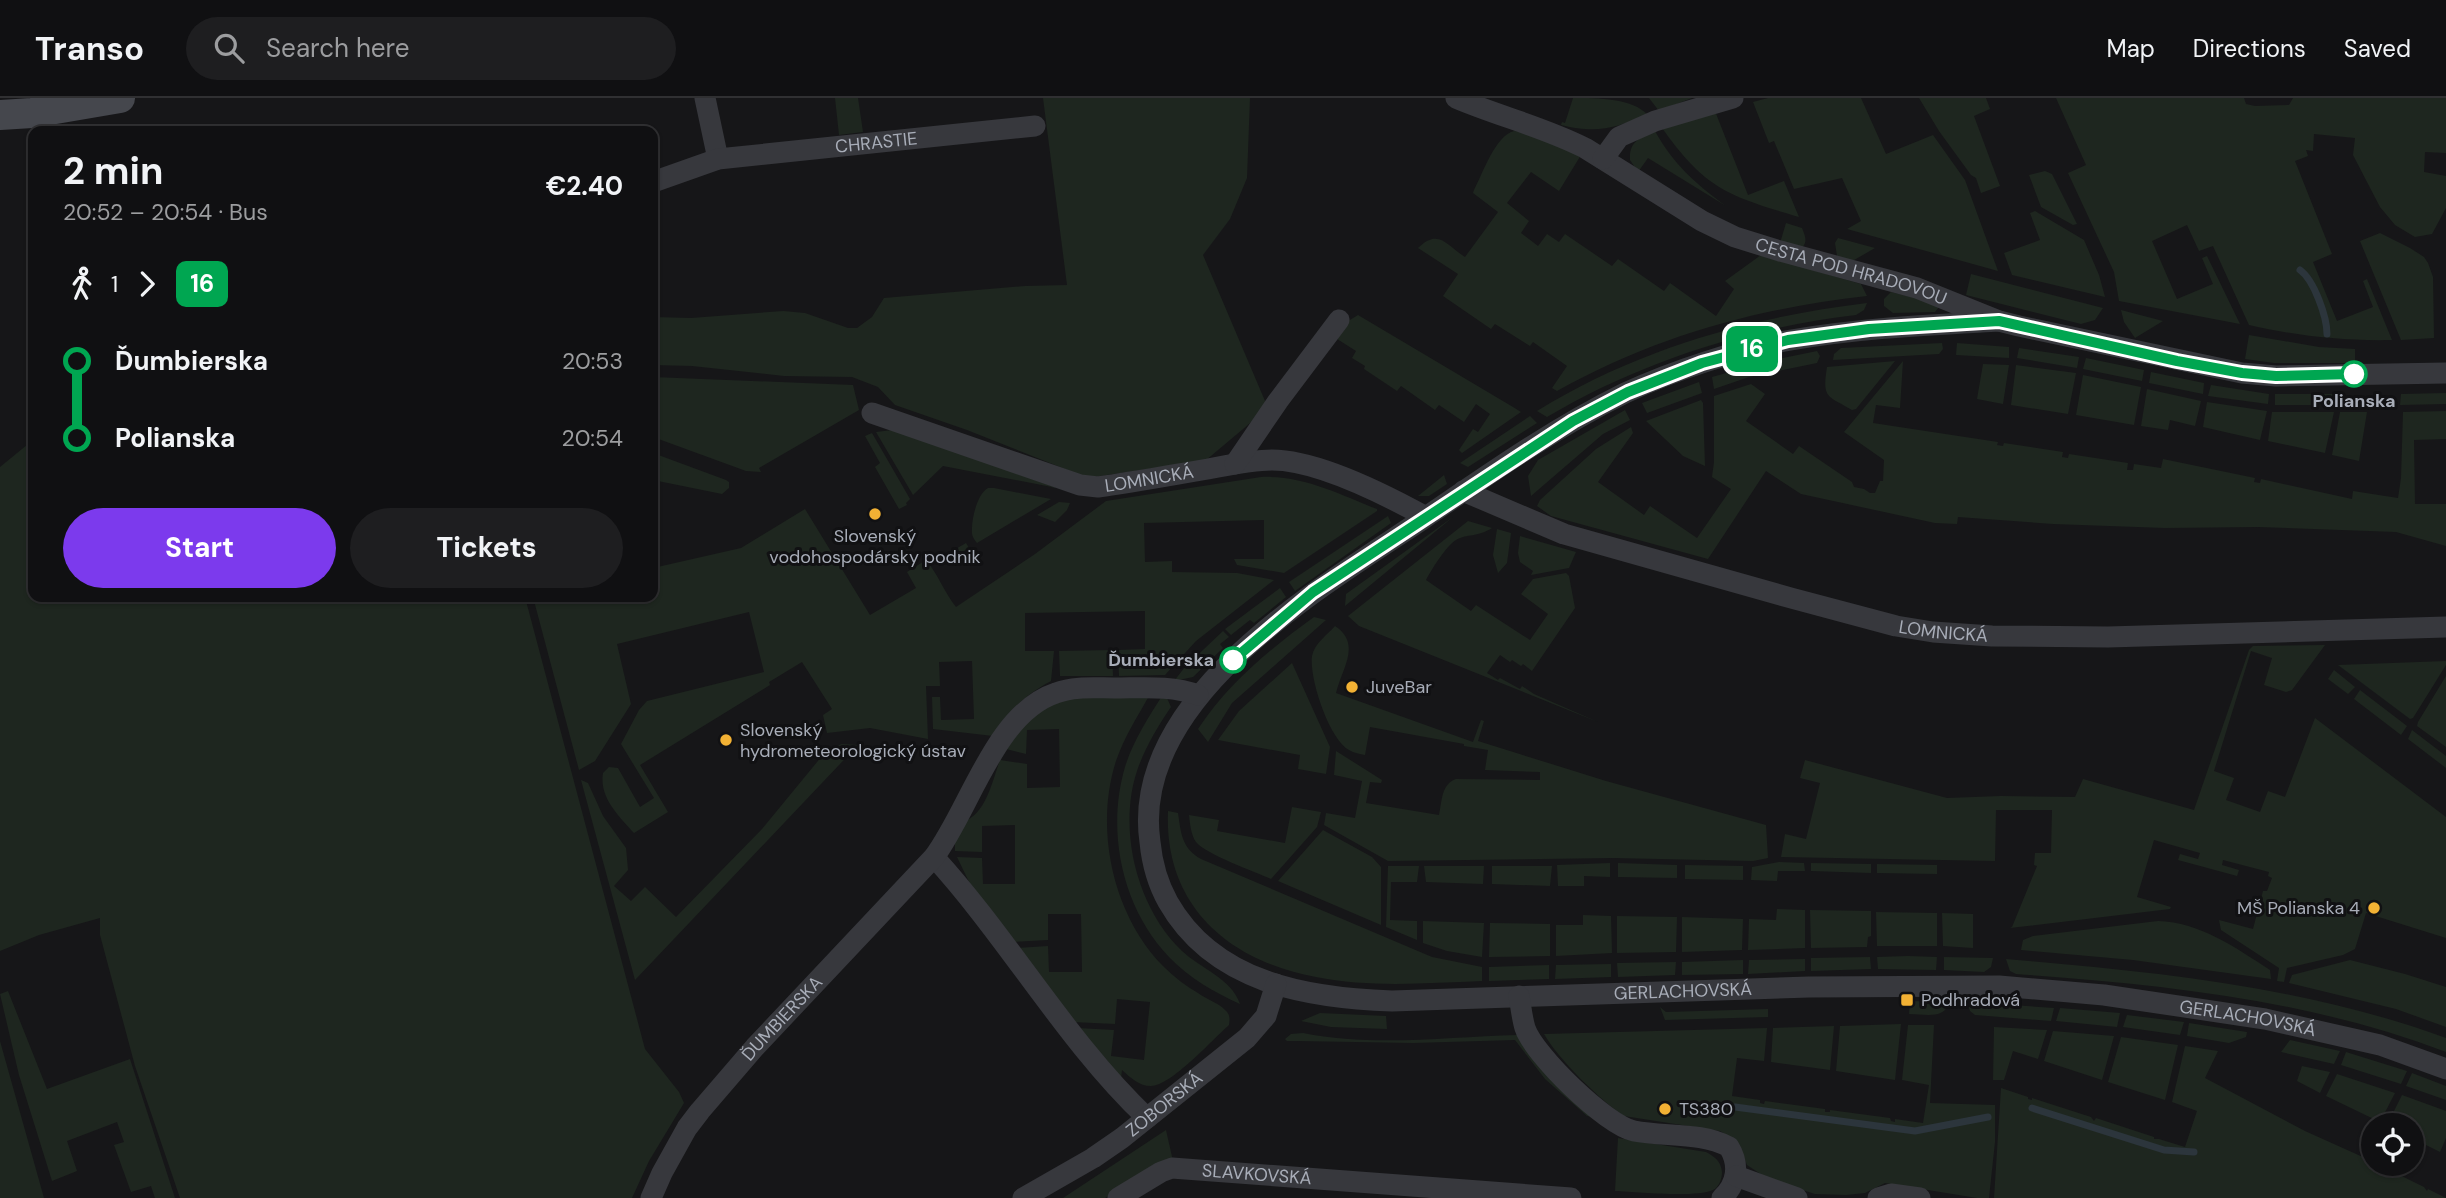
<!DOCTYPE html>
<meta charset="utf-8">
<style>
body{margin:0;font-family:"DM Sans",sans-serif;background:#1e1e20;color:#f1f3f6;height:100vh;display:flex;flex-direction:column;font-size:26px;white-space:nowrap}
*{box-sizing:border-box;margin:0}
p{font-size:23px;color:#9c9d9f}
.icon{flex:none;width:38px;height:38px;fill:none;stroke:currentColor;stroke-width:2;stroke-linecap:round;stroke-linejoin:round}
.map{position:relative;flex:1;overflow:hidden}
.side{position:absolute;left:28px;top:28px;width:630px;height:476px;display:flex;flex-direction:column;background:#101012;border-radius:14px;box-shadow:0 2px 5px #0004,0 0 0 2px #303032}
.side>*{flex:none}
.badge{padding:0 14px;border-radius:10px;font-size:24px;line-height:46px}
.fabs{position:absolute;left:2361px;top:1015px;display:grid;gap:14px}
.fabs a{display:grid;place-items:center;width:63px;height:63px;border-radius:50%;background:#101012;box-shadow:0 2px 5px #0004,0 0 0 2px #303032;font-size:35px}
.map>.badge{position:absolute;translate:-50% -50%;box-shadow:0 0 0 4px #fff}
.legs{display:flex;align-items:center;gap:10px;height:77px;padding:0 35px;font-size:23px}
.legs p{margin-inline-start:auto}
.head{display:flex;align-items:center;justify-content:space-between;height:119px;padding:0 35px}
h1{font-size:38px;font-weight:700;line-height:52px}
.primary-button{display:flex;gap:14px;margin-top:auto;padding:14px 35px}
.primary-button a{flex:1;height:80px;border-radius:42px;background:#7c3aed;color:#fff;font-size:28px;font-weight:700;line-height:80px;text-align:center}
.primary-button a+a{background:#1e1e20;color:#f1f3f6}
ul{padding:0 35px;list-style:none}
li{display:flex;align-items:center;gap:24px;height:77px;font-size:26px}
li i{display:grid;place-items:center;width:10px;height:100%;margin:0 9px;background:currentColor}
li i::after{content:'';width:18px;height:18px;margin:-9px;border:5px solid;border-radius:50%;background:#101012}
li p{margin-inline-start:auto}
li:first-child i{background:linear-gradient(#0000 50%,currentColor 0)}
li:last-child i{background:linear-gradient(currentColor 50%,#0000 0)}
header{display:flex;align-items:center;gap:42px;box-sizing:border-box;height:98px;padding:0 35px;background:#101012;border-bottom:2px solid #303032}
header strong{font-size:33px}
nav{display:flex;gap:38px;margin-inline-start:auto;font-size:24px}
.search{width:490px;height:63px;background:#1e1e20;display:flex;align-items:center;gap:18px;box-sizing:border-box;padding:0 24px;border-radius:38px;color:#9c9d9f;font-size:26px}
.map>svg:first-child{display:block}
</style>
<header>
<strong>Transo</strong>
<div class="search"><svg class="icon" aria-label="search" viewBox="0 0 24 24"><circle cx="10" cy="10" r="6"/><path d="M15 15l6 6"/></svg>Search here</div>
<nav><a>Map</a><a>Directions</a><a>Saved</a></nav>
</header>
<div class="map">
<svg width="2446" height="1100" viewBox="0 0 2446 1100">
<rect width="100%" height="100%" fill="#161618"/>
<path fill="#1e261f" d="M835,0h23l5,34 -24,3z
M1043,0h207l-3,80 -17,41 -27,36 65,153 -63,53 -112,16 -13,-2 -113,-45 -72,-25 -17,-18 -26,-10 -68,-1 -92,-10 -39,-1v-48l38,1 92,-7 22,2 43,15h9l15,-11 12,-19 141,-12 42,-1z
M1573,0c26,0 59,0 75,17 -34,13 -50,19 -87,10l1,-3 3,1z
M1649,0h43l-33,13z
M1768,0h93l25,56 47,-19 32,45 33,91 -151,-42 14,-8 -19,-43 -48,11 -20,-48 -5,2 -16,-41z
M1919,0h67l4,11 -16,7 26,70 -19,7 -5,-15 -5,-3 -32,-44z
M2056,0h188l2,6 9,2 34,-1 4,-7h153v55l-21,-1 -1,20 22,4v32l-14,26 -17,3 -20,-12 -15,-18 -27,-52 2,-17 -41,-4 -1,17 -7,-1 2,6 -13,5 37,93 -19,8 24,59 36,-14 -10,-26 4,-2 25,61c-51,1 -94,-4 -143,-15l-36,-79 -14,5 -12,-26 -35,16 25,58 36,-15 -11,-26 5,-2 33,68 -121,-23 -5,-29 -46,-99 18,-8z
M1715,13l33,84 36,-14 15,36c-70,-21 -93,-27 -137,-89z
M1514,33l11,1 56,23 -22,36 -28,-19 -24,31 22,18 -8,12 17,13 9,-12 12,8 6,-8 47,32 6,-7 46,32 6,-8 46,33 18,-27 -9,-8 36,-26 100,29 6,12c-113,13 -210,40 -310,95l-5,-3 15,-22 -34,-24 -3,4 -35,-22 -4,5 -48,-33 15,-22 -40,-26c21,-20 28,-3 47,9l33,-45 -25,-19 1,-3c9,-17 21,-54 40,-59z
M1655,33c18,33 41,53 71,75l-78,-48 -10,14 -8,-12c-1,-19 10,-22 25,-29z
M2045,73l7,3 25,50 -4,1 -32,-18 -12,-32z
M2035,113l49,29 15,35 6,22 -93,-22 -8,-22 36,-13 -10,-27z
M1786,125l16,5c3,8 6,13 0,20l-22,-5z
M2380,135l30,15 14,9 4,6 5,14 1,61 -33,2 -41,-99z
M1838,140l37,10 -26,15 -12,-7 -2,-13z
M1971,176l132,34 -8,12 -14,4 -115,-29z
M1891,194l42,10 6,5 -4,5 -42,1 -9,-7v-7z
M1867,205l-3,7 -8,5c-109,13 -214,46 -309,102l-10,-6c100,-62 214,-94 330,-108z
M2121,212l42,11 -28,17 -11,-16z
M1358,217l155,92 8,5 -59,41 -3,-3 14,-21 5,3 12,-18 -14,-10 -12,18 -25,-17 -4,5 -34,-24 -4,5 -33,-22 1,-3 -13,-8 4,-7 -22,-14 11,-14z
M2249,237l70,12 36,2v14h-81l-29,-4z
M1942,245l1,6 -4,5 -106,6 1,-6 7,-6z
M1957,245l52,4v11l-53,-3z
M2019,250l60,9 -2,11 -60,-10z
M1817,253l3,5 -3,7 -68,14 -35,12 -2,-12 61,-17z
M2086,260l58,12 -2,11 -59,-12z
M1895,263l-39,48 -4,1c-25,-15 -30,-11 -25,-43z
M1903,263l-3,47 -24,-3 -3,18 125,19 -1,3 6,1 1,-3 59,9 -1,5 6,1 1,-4 59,9 -1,7h6l1,-6 27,4 2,-9 92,19 -1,4 6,1 1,-4 91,20 1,-8 45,7 3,-20 2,-66 43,-1v28l-32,1 1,64h31v42l-50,-14 -138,-5 -93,1 -112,-4 -95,-7 -1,7 -22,-1 -134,-29 -35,-23 -58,88 -157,-43 -14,-10 3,-6 56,-51 35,-22 2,6 -35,49 46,33 6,-9 47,32 34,-49 -19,-12 2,-15v-66l37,-12 14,10 -19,27 47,33 6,-8 53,36 2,5 10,2 6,4h5l5,-12h3l1,-21 -40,-28z
M1983,266l26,1 -6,39 -26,-5z
M2016,267l60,8 -8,41 -57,-9z
M2151,274l53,11 -1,11 -54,-11z
M2083,277l58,12 -7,38 -58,-10z
M653,279l200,8 6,25 -100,58 2,4 -15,-1 -93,-34z
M1699,284l3,11 -55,20 -5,-10z
M2211,287l58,9 -1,10 -60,-8z
M2147,291l54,12 -6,25 -25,-6 -2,10 -27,-4z
M2446,295v11l-46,1 1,-11z
M2275,296h63l-3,11h-60z
M1701,302l2,3 2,63 -22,-10 -37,-35z
M2207,304l60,9 -7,29 -57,-13z
M1625,312l5,10 -27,14 -72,62 -3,-20 10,-16z
M2272,314h62l-9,41 -57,-12z
M2340,314h27l-8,49 -27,-6z
M1530,318l7,7 -69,44 -8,-4z
M892,332l13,2 152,56 -114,-22 -30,29 -37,-63z
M872,335l38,66 -4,4 1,2 -8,4 -24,-42 5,-4 -15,-27z
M33,342v157h492l120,452 34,43 5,11 -35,58 -17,37h-452l-45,-132 -35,-131v-17l-61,17 -39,16v-484z
M653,355l73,27 3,2v6l-7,6 -69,-14z
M1444,377l3,9 -18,12h-11z
M1261,379c42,-2 78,17 116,32v2l-93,62 -47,-8 -3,-6h30v-39l-120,3 1,39 27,-1v11l65,1 37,7 -78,61 -31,34 -46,1 -1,-26 27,-1v-38l-120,2v38h29l-3,30c-26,14 -43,30 -58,55l-60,-7 -1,-32h8l1,23 33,-1 -2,-58 -33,1 1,24h-14l2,53 -58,-11 -43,5 -4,-18 9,-6 -30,-47 -33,20 1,3 -130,80 28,47 -34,21c-15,-17 -35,-35 -31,-60l6,-6 9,1 22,39 14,-9 -33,-54 18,-34 8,-9 117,-29 -15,-60 -132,32 14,60 -36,57 -16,9 -46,-173h120v-29l88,-20 64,-39 65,106 46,-27 -9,-16 19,-12c12,14 18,32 30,47l79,-53 71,-53z
M988,390h6l57,11 -74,44c-2,-2 -5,-7 -5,-10 -1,-13 5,-39 16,-45z
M1059,404l11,1 -3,7 -12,12 -18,-7z
M1388,418l3,7 -96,68 -6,-9z
M1453,419l-108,89 1,-12z
M1468,423l24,7c-16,10 -24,5 -36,12 -10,6 -24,29 -30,40l45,31 5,-6 54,35 18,-26 -27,-20 12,-15 33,-6 3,3 6,32 -41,60 -2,3 -9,-7 -2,2 -9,-6 -2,2 -10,-7 -13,18 11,7 2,-2 20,11 2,-3 12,8 64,28 -239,-96 -11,-10z
M1497,431l14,4 -4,30 -9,10 -5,-18z
M1520,438l56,16 -7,16 -38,7 2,-4 -13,-9 -2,-9z
M966,445l3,5 -31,18 -3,-5z
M1280,490l6,9 -32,26 -4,-3 -19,15 -6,-6z
M1314,519l12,3 -94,83 -24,39 -10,-13c30,-46 72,-80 116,-112z
M1335,528c27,18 7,42 1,67l137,49 8,-22 3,1 -6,20 128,40 160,44 2,33 -15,3 -140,-3 -225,3 -64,-36 2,-12 29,5 7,-37 -28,-6 2,-24 46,29 -1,3 -11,-1 -4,21 73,12c3,-13 2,-31 17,-36l84,1v-8l-55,-2 3,-20 -24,-4v-2l-94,-17 -5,28c-5,-1 -11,-2 -16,-5 -20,-11 -40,-72 -37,-94 2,-12 15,-21 23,-30z
M1223,533l6,6 -9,7 3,4 -30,29 -19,4 11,-14z
M2325,547l-33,45 -6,2 -22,-7 8,-27 -21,-7 -37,120 20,7 -8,22 34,12 8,-21 17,6 30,-79 131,99v121l-80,-25 -11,36 -12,6 -56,13 -3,14 -7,-1 2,-13 -58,-38 -2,-10 34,9 10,-38h4l5,-13 -4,-2 1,-4 -46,-12 -1,5 17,5 -2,6 -59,-16 2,-6 18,5 2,-6 -46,-13 -17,57 34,10 -1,2 -160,19 2,-1 25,-61 -3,-1 1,-12h16l1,-43h-56l-1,51 -214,-4 4,-23 21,5 14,-56 -20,-5 5,-18 142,38 54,-2 74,1 8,-18 111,31 55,-160 4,-4z
M1112,552l1,26h-53l-1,-25z
M2446,563v4l-33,53 -3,1 -72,-54z
M1292,565l38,84 -4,27 -28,-5 2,-14 -82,-15 21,-29z
M2334,572l21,17 -7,7 -20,-15z
M2446,578v71l-29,-21 1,-4z
M2360,592l47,36 -6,9 -47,-36z
M1150,596c-12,22 -26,43 -34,67 -22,68 -3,155 48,206 10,10 22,19 34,26 8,6 21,10 27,17 5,4 5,9 4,15 -16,14 -58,61 -78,61 -12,0 -20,-8 -29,-16l-1,8 -43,-50 36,2 -3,26 33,4 6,-58 -33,-3 -2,25 -42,-2 -56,-74 31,-2 1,26h33l-1,-58h-33v26l-36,2 -41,-56 -14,-29 25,1 1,26h32v-59l-33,1v26l-27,-1v-10l8,-19c23,-8 29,-40 37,-62l27,4v24l33,-1 -1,-58 -32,1 -1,24 -20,-5 23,-31 33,-19z
M1162,598l5,2 4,9c-13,19 -25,39 -33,61 -21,59 -2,139 44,183 18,17 50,28 58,53 -26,-12 -51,-26 -71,-47 -47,-49 -63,-126 -44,-190 8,-26 23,-49 37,-71z
M2412,632l34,26v12l-38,-29z
M842,646l16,1 -223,235 -54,-200 7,3 15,33 23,32 2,22 -14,16 17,15 14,-14 31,30 86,-88 60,-73 9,-8z
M1292,709l29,5 -4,15 -46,52c-15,-7 -66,-25 -75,-37 -5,-7 -6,-18 -7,-27l30,5 -2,11 68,12z
M1168,713l10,2c3,21 4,35 23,46l231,98 50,10v14c-55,2 -112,7 -166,-4 -87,-16 -152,-71 -148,-166z
M1323,732l49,27 9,10v58l-103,-44z
M1779,764l25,1 1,8h-27l-1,10 -26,-1 1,-13z
M1610,765v14l-26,-1v10h-26l-1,-21z
M1618,765l59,2v13l-59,-1z
M1811,765l60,1v9l-60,-2z
M1877,766l60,1v9l-60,-1z
M1685,767l58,1v14l-58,-1z
M1388,768h31l-2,16h-26l-1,38 27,1v19l-31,-13z
M1424,768h60l-1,18 -57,-2z
M1492,768h60l-2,20 -58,-2z
M1777,811l28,1v38l-57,2 1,-31 27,1z
M1810,812l61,1v25l-3,1 -1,10 -56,1z
M1876,814l61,1v33h-60z
M1942,815l31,1v34l-30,-2z
M1583,817l28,1 1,37 -56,3v-31h27z
M1617,818l60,1 -1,35 -59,1z
M1682,819l61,2 -1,31 -60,2z
M1423,823l61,2 -2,34 -35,-6 -24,-8z
M2158,823c42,1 78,27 112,49l1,9 -138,-19 -112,-10 2,-10 10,-4z
M1490,825l60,1v32l-61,1z
M1908,858l29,1 -1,13 -58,-1 -1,-12z
M1870,859l1,12 -60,2v-13z
M1944,859l49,1 -2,9 -7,5 -40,-2z
M1805,861v12l-57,3 1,-14z
M2006,861c150,13 298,27 440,79v14c-136,-52 -285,-68 -430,-78l-6,-3z
M1743,862v14l-61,1v-13z
M2350,862l55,14 41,13v40l-50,-18 -107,-26 3,-8z
M1676,864l-1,13 -57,2 -1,-14z
M1611,866v13l-56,2 1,-14z
M1549,867v14l-60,2v-14z
M8,893l39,98 83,-30 45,139h-20l-4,-12 -20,6 -17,-47 10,-3 -7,-20 -50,19 10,30 -25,10 -33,-106 -19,-81z
M1910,903l40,1c-6,18 -25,12 -41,12z
M1967,904l87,6 -3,13 -76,-6 -5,-4z
M1660,909l6,5 102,-3v8l-103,3z
M2060,910l60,5 -3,14 -61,-6z
M1320,915l66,3 1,13 -56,-2 -30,-6z
M2127,917l57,7 -4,13 -57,-8z
M2189,925l58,9 -1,5 -17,6 -42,-7z
M1901,926l-6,56 -59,-9 4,-45z
M1908,927h26l-4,78 65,2v37l-6,56h-12l-92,-15 -20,10 -19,2 -31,-1 -47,-15 -21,-14c-4,-12 -16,-28 -27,-34l-96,-15c-24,-16 -66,-57 -80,-82l223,-6 -3,33 -27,-3 -5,38 28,4v3l4,1 1,-3 60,8v3h5v-2l60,8 1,3 4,1v-3l28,4 6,-38 -27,-5z
M1834,928l-4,44 -59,-8 2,-34z
M1994,929l53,3 -9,29 -25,-8 -9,29h-11z
M2053,933l61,5 -12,44 -58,-19z
M1303,935c70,14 144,4 214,2l75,82 -5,-1 -42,-37 -30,-39 -102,3 -117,-2h-9l-2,-2 6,-5z
M2121,939l57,8 -13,55 -57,-18z
M2290,942l50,11 -6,13 -53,-12z
M0,943l44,157h-44z
M2185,948l33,5 -13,27 100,53 60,27 -1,2h5l55,27 3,4 1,-2 18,9h-452l7,-110 27,9v2l4,1v-2l59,19 3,4 2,-3 58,19v2h5l26,8 12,-36 -25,-9z
M2346,954l61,19 -6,13 -60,-19z
M2302,968l28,6 -10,21 -23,-12z
M2412,975l34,13v14l-40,-14z
M2337,976l58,19 -15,29 -54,-26z
M2402,997l44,16v27l-6,14 -28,-14v-13h-25z
M1166,1032l7,31 -68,37h-42z
M1618,1040l88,14c9,5 15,9 16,20 0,7 -3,15 -9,18 -18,8 -76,2 -98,1z"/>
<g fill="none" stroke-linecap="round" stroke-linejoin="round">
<path stroke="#2c353c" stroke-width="7" d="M2300,172c14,10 27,47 27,64
M1735,1009l180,24 73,-14
M2032,1010l132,42 30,2"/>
<g stroke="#37383d" stroke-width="21">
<path d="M705,0l13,61"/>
<path id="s1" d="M1456,0c42,18 88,29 129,50l117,73 33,16 45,14 137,37 82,33 20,5 223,47 34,3 170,-3"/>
<path d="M1603,61l16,-22 36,-16 78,-23"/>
<path id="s2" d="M653,84l65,-23 317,-33"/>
<path id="s3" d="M1999,223c-70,4 -140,7 -208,19 -52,9 -119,31 -166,53 -71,35 -136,81 -202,126 -101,68 -294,179 -273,323 2,21 8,42 18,60 46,81 139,96 224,99l417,-14 190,-1 105,9 161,24 115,26 66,24"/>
<path id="s4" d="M872,315l208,72 18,2c37,-5 74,-12 110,-18 21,-4 43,-9 64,-9 45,0 114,35 154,57"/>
<path d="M1235,366l43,-63 61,-81"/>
<path id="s5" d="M1463,393l101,43 227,64 105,28 37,6 59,4 116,1 338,-10"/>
<path d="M934,759c75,82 132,184 213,261"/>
<path d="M1519,898c2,11 3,22 6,32 9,27 81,97 109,103 30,6 68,1 95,16 11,18 8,37 -7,51"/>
<path d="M1736,1078l61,22"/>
<path id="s6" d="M651,1100l11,-25 25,-45 13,-17 55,-64 179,-190c36,-48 61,-144 122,-164 18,-7 39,-5 58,-5 28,0 57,-3 84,7"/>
<path id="s7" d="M1023,1100l70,-40 29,-20 125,-100 19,-22 10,-32"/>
<path id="s8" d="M1118,1100l43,-26 11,-4 399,30"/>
<path d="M1878,1100l13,-4 29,4"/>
</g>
<path stroke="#45474d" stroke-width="30" d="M0,17l32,-2 88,-15"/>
</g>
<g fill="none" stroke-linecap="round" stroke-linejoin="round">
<defs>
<path id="line-1" d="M1233,562l80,-68 260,-171 55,-29 74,-29 86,-23 81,-11 130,-8 178,40 65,12 34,3 78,-2"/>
</defs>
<use href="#line-1" stroke="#fff" stroke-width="16"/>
<use href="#line-1" stroke="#00a651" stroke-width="10"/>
</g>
<g fill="#fff" stroke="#00a651" stroke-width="3.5">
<circle cx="2354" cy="276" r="12"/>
<circle cx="1233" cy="562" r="12"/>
</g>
<g fill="#f2b134" stroke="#111113" stroke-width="2.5">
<circle cx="875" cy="416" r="7"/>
<circle cx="1352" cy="589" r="7"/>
<circle cx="726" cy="642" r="7"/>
<circle cx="2374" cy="810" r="7"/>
<rect x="1900" y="895" width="14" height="14" rx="3.5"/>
<circle cx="1665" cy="1011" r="7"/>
</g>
<g text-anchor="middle" stroke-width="6" stroke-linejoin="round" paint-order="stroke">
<g font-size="18" fill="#a8adb8" stroke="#111113">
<text dy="6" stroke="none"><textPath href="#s2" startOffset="228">CHRASTIE</textPath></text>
<text dy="6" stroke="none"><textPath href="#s1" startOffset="434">CESTA POD HRADOVOU</textPath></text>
<text dy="6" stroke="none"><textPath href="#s4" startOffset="290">LOMNICKÁ</textPath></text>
<text dy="6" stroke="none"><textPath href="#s5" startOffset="502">LOMNICKÁ</textPath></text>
<text dy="6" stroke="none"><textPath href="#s3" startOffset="1678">GERLACHOVSKÁ</textPath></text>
<text dy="6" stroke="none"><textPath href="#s3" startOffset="2245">GERLACHOVSKÁ</textPath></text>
<text dy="6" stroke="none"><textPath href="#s6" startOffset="224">ĎUMBIERSKA</textPath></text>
<text dy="6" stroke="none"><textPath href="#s7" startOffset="170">ZOBORSKÁ</textPath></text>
<text dy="6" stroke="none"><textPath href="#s8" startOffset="147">SLAVKOVSKÁ</textPath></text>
</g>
<g font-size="18" font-weight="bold" fill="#a8adb8" stroke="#111113">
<text x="2354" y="309">Polianska</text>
<text x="1214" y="568" text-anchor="end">Ďumbierska</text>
</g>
<g font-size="18" fill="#a8adb8" stroke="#111113" text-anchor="start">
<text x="875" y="444" text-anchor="middle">Slovenský<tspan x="875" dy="21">vodohospodársky podnik</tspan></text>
<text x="1366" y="595">JuveBar</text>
<text x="740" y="638">Slovenský<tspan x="740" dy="21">hydrometeorologický ústav</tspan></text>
<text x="2360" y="816" text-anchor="end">MŠ Polianska 4</text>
<text x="1921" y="908">Podhradová</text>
<text x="1679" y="1017">TS380</text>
</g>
</g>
</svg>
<div class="fabs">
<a><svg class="icon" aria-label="locate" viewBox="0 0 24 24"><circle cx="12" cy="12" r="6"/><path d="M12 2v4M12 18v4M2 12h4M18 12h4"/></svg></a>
</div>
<b class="badge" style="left:1752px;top:251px;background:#00a651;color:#fff">16</b>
<section class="side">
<div class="head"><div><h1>2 min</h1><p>20:52 – 20:54 · Bus</p></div><b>€2.40</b></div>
<div class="legs"><svg class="icon" aria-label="walk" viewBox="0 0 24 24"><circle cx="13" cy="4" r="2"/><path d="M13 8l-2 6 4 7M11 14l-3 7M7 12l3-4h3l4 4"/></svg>1<svg class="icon" aria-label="forward" viewBox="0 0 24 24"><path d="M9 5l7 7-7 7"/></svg><b class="badge" style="background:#00a651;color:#fff">16</b></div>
<ul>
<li><i style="color:#00a651"></i><b>Ďumbierska</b><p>20:53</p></li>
<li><i style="color:#00a651"></i><b>Polianska</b><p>20:54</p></li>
</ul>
<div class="primary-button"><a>Start</a><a>Tickets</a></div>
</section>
</div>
